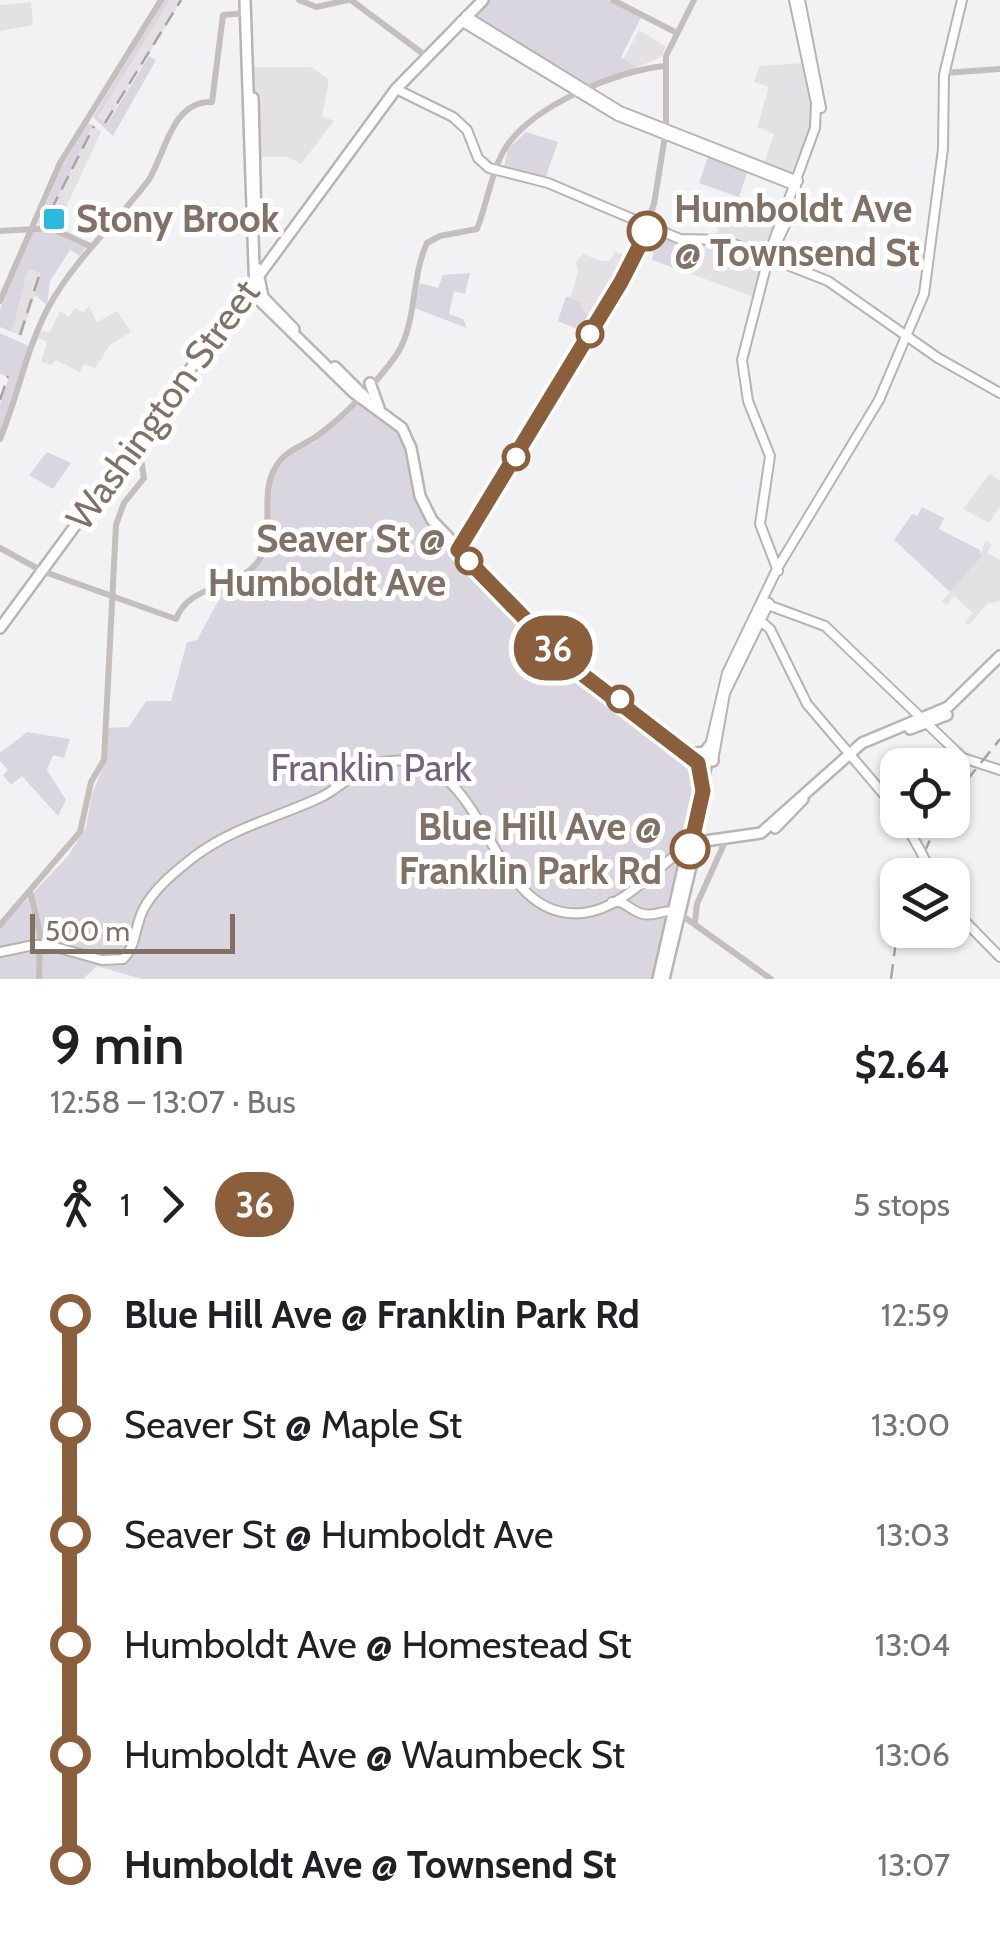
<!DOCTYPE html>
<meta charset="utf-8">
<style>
body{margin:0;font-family:Cabin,sans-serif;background:#f6f6f6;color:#202124;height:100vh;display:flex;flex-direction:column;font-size:38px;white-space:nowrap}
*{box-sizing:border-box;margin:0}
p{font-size:32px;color:#757577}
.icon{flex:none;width:55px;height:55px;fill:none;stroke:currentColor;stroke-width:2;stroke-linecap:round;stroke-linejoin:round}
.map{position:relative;height:979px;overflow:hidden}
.drawer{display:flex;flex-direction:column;background:#fff;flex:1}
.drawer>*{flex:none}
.badge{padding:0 20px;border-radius:32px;font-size:35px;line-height:65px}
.tools{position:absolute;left:880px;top:748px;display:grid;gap:20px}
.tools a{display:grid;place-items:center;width:90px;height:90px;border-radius:20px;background:#fff;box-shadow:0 2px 8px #0004;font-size:50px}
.scale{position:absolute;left:30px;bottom:25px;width:205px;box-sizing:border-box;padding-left:10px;border:5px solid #827165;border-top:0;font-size:28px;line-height:35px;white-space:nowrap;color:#827165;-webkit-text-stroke:8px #fff;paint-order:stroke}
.map>.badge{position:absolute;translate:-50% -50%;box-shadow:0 0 0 5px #fff}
.legs{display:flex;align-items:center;gap:15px;height:110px;padding:0 50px;font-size:32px}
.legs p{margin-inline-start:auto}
.overview{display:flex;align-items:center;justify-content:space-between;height:170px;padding:0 50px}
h1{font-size:55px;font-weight:600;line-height:75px}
ul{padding:0 50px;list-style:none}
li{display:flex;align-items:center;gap:35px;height:110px;font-size:38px}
li i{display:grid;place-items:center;width:15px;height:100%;margin:0 12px;background:currentColor}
li i::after{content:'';width:25px;height:25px;margin:-12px;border:8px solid;border-radius:50%;background:#fff}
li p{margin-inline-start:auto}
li:first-child i{background:linear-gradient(#0000 50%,currentColor 0)}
li:last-child i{background:linear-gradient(currentColor 50%,#0000 0)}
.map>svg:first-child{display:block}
</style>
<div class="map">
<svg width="1000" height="979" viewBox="0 0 1000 979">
<rect width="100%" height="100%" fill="#f2f2f5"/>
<path fill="#e3e1e3" d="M170,0h12l-76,124 -8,-7z
M31,2l2,23 -33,6v-26z
M639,30l27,17 -5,10 -48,21z
M804,63l8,40 -2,31 -16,40 -30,-11 10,-29 -17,-7 12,-40 -15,-5 5,-16z
M254,67h57l18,12 -7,37 12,5 -33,43 -13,-7h-32z
M93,125l8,7 -38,82 -6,-1 -7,-4z
M727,210l32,11 4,-10 15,5 -11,35 -50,-17 2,-22z
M707,240l57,19 -10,38 -74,-27 -10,-14 6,-15z
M615,252l16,5 -44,76 -29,-12 8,-24 5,-1 7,-25 -2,-9 7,-8 19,7h7z
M28,269l14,4 -20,63 -10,-4z
M89,306l8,16 20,-11 14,21 -21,13 -15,23 -11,-4 -4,8 -24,-12 -5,5 -10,-3 6,-20 -9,-4 3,-7 9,1 10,-21 9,6 6,-9 8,4z
M990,473l10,8v25l-11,17 -26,-14z
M985,540l7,4 -5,9 13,7v41l-13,3 -18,21 -4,-3 8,-9 -19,-17 -8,9 -4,-4 39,-45z"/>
<path fill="#dad6df" d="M164,0h6l-72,117 9,7 42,-68 7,4 -43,76 -20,-19z
M486,0h122l34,16 -21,41 17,12 -47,18 -17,-7 -98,-62 -2,-3z
M88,123l5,2 -48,98 -7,1 23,-56z
M526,132l32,10 -13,37 -42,-9 5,-21z
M708,157l40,14 -9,26 -40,-14z
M40,230l19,2 27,15 -6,9 -10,-6 -20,31 -3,24 -12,-10 6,-22 -13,-4 -16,63 -12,-5v-18l31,-78z
M652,232l24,9 -5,15 11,5 -2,9 -28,-10 2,-8 -9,-3z
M470,273l-5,21 -11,-3 -5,23 14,5 4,9 -53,-20 6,-25 18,5 5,-13z
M566,297l14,5 3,9 13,8 -9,14 -29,-12z
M0,333l29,13 -29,87v-29l9,-27 -9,-3z
M361,401l30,20 13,16 22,79 27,35 160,148 84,67 4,13 -47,200h-513l-44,-13 -14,13h-83v-51l68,-72 18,-29 6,-33 11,-26 4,-40 22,-1 17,-26h25l16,-59 10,-2 23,-42 -4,-9 44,-26 6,-11 5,-70 7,-14 15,-17 21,-8z
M47,452l24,11 -18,26 -24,-14z
M922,507l22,11 -5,11 41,21 2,6 -32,36 -56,-52 18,-26 5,2z
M27,732l43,7 -6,19 -11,-3 -6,15 19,30 -8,16 -36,-40 -11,9 -8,-10 5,-5 -8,-9v-8z"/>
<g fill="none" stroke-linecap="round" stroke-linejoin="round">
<defs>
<path id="secondary" d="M800,0l21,108
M466,16l154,95 178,70
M461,21l157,95 178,70
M396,89l57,28 14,13 11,28 11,10 59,15 132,56 44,1 104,41 110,77 62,35
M778,240l15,-32
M778,571l-18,-47 10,-68 -22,-55 -6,-41 28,-109 45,-123 1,-25 -22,-103
M768,605l57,21 138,132 37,12
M757,618l13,11 37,75 91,107
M709,750l18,-77 51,-106 101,-167 45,-106 19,-145 1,-74 18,-75
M713,761l12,-68 44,-90
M903,820l17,30
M924,858l9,17
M612,902c14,-2 18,9 31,12 13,3 21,-6 34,-2
M952,908l48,49
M48,945l54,15 21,-1c13,-12 12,-33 20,-49 11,-22 33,-39 52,-54 39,-29 81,-38 124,-58 21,-9 36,-29 58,-35 115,-27 104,160 206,150 40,-4 76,-48 108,-70
M0,952l34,-7"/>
<path id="primary" d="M245,0l10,296 98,96 49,36 9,20 9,48 12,24 137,144 115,87 29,10
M253,98l3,125
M257,268l6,29 31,32
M335,367l31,31
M370,383l9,25
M0,628l396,-539 87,-89
M910,729l37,-14
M696,753l9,-1 4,-6
M775,828l28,-29
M691,843l70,-10 101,-90 86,-36 52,-51
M658,979l50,-221
M664,979l34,-142"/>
</defs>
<use href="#secondary" stroke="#b9b3af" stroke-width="12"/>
<use href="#primary" stroke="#b9b4b0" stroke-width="14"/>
<path stroke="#c4bfbc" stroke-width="6" d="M299,0l17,7 32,-7
M351,0l75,56
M613,0l64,33
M944,73l56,-4
M0,231l51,-3 39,18
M0,301l60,-138 101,-163
M0,439c18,-43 26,-89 48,-131 26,-48 67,-84 100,-127 17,-25 23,-81 64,-79l11,-87 23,-2
M0,548l42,23 134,48c13,-35 58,-29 80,-55 22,-26 2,-68 19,-96 11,-19 25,-20 42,-32 27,-20 61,-54 80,-82 20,-31 14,-77 30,-111l13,-7 37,-7c10,-25 15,-60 29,-82 28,-42 110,-76 159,-81
M459,548l173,-284 22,-60 12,-74v-74l28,-56
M31,895l9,38 -1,46
M680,914l91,65
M695,922l2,-18 27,-60
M0,925l80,-93 11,-50 13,-22 12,-235 8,-22 20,-25 -6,-38"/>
<use href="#secondary" stroke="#fff" stroke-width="8"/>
<use href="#primary" stroke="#fff" stroke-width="9"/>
<path stroke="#aaa39e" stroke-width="2.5" stroke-dasharray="15 8" stroke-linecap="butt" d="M105,123l76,-123
M51,210l43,-84
M20,335l20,-62
M0,400l8,-24
M952,799l48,-60
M914,875l25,-55
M891,979l7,-53"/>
<defs>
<path id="secondary-bridge" d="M920,850l4,8
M34,945h14"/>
</defs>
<use href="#secondary-bridge" stroke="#b9b3af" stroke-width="12" stroke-linecap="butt"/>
<use href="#secondary-bridge" stroke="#fff" stroke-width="8"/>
</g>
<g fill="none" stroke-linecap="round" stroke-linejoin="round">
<defs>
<path id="line-1" d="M647,231l-26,51 -163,268 111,114 129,99 5,28 -13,58"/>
</defs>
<use href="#line-1" stroke="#fff" stroke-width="22"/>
<use href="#line-1" stroke="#8b5e3c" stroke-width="15"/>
</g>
<rect fill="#28bbdf" stroke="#fff" stroke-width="4" x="42" y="207" width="24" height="24" rx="5"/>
<g fill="#fff" stroke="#8b5e3c" stroke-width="5">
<circle cx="647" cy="231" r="18"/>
<circle cx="590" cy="334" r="12"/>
<circle cx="516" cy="457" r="12"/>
<circle cx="469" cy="561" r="12"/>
<circle cx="620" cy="699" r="12"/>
<circle cx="690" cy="849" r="18"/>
</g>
<g text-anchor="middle" stroke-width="10" stroke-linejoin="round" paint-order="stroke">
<g font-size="38" font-weight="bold" fill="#827165" stroke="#fff" text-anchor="end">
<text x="674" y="222" text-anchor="start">Humboldt Ave<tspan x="674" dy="44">@ Townsend St</tspan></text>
<text x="446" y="552">Seaver St @<tspan x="446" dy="44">Humboldt Ave</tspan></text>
<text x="662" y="840">Blue Hill Ave @<tspan x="662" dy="44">Franklin Park Rd</tspan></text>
</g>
<g font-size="38" font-weight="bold" fill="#827165" stroke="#fff" text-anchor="start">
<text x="76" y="232">Stony Brook</text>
</g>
<g font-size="38" fill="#827165" stroke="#fff">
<text transform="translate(163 405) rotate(-54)" y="13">Washington Street</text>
</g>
<g font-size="38" fill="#74637a" stroke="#fff">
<text x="371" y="781">Franklin Park</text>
</g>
</g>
</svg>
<div class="tools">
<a><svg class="icon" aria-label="locate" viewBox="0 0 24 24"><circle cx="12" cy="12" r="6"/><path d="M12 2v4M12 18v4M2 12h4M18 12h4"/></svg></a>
<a><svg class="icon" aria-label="layers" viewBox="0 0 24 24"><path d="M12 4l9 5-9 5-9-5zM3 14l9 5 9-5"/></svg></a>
</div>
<div class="scale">500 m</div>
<b class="badge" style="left:553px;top:648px;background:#8b5e3c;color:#fff">36</b>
</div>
<section class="drawer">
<div class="overview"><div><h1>9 min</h1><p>12:58 – 13:07 · Bus</p></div><b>$2.64</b></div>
<div class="legs"><svg class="icon" aria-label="walk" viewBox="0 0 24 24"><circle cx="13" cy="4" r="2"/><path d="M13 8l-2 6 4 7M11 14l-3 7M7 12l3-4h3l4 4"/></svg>1<svg class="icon" aria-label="forward" viewBox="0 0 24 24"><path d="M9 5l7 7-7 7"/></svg><b class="badge" style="background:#8b5e3c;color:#fff">36</b><p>5 stops</p></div>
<ul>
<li><i style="color:#8b5e3c"></i><b>Blue Hill Ave @ Franklin Park Rd</b><p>12:59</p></li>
<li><i style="color:#8b5e3c"></i><span>Seaver St @ Maple St</span><p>13:00</p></li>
<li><i style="color:#8b5e3c"></i><span>Seaver St @ Humboldt Ave</span><p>13:03</p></li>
<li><i style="color:#8b5e3c"></i><span>Humboldt Ave @ Homestead St</span><p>13:04</p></li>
<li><i style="color:#8b5e3c"></i><span>Humboldt Ave @ Waumbeck St</span><p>13:06</p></li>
<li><i style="color:#8b5e3c"></i><b>Humboldt Ave @ Townsend St</b><p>13:07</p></li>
</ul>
</section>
